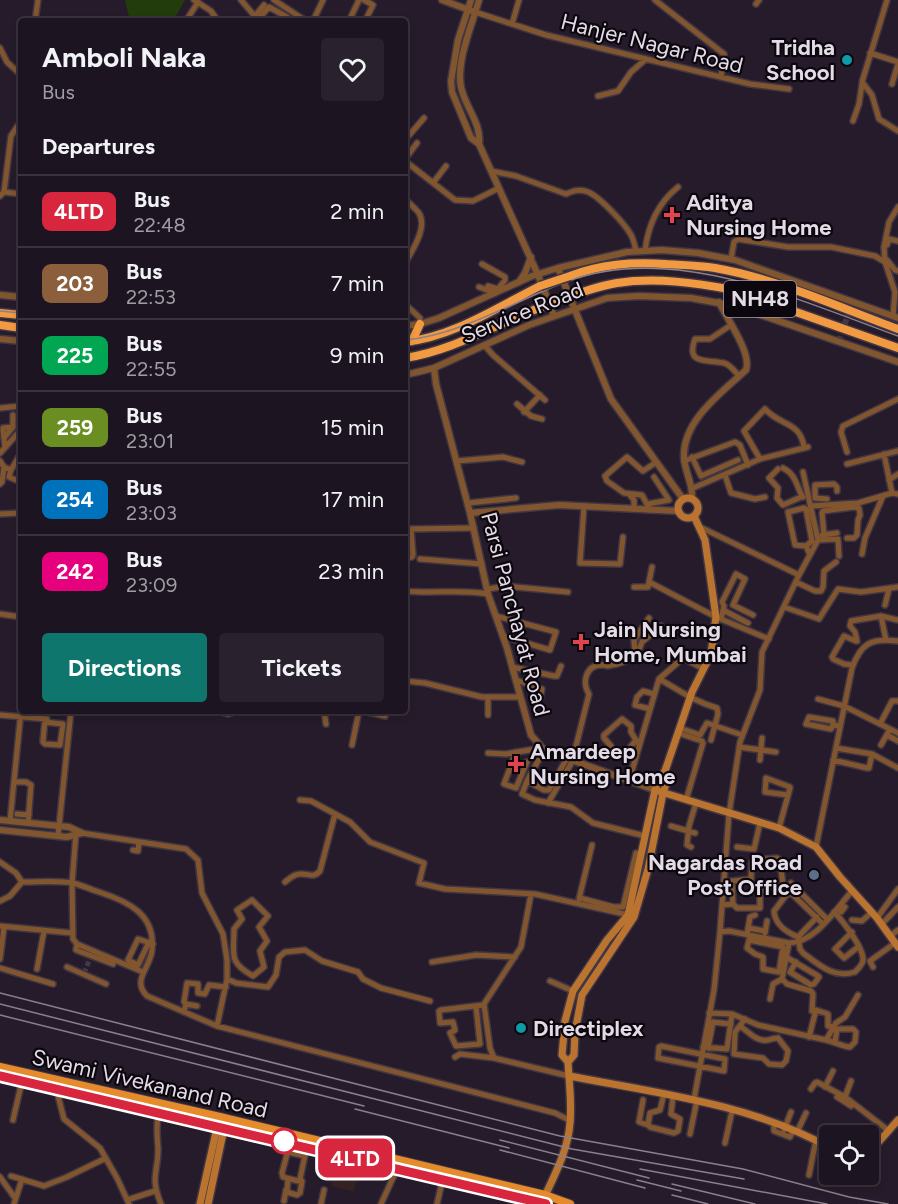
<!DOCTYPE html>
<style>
body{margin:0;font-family:Figtree,sans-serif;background:#29212d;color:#f1f3f6;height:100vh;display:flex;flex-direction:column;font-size:22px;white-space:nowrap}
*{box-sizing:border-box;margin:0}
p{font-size:20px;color:#a09ea5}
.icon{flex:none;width:33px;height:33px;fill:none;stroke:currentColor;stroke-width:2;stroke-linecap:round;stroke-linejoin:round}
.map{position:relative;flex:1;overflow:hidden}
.side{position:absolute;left:18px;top:18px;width:390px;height:696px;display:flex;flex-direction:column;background:#1c1420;border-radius:6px;box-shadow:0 3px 9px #0003,0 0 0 2px #3a333e}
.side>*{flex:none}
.badge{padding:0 12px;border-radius:9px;font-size:21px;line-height:39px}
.buttons{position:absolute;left:819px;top:1125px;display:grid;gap:12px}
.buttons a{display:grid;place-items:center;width:60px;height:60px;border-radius:6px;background:#1c1420;box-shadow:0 3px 9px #0003,0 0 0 2px #3a333e;font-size:30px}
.map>.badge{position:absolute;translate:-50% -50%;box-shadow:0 0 0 3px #fff}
h2{padding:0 24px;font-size:22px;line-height:54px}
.round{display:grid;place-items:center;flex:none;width:63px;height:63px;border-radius:6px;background:#29212d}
.overview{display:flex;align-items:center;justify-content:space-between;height:102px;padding:0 24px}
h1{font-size:28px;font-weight:700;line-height:45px}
.cta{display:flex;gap:12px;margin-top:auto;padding:12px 24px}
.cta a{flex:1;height:69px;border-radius:6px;background:#0f766e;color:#fff;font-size:24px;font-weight:700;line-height:69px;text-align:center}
.cta a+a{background:#29212d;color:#f1f3f6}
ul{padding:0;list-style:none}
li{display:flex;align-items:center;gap:18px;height:72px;padding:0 24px;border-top:2px solid #3a333e}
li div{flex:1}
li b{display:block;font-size:22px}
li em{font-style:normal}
li .badge{min-width:66px;font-weight:700;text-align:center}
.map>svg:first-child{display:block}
</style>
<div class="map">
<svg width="898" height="1204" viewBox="0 0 898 1204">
<rect width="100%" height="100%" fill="#261b2a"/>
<path fill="#342124" d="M337,1159l24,5 -7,28 -23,-6z"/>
<path fill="#223c0b" d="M125,0h60l-12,21h-43z"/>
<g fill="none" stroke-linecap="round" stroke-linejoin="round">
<path stroke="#423846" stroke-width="5" stroke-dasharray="5 2.5" stroke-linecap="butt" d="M84,973l7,-17"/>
<path stroke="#423846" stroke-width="6" stroke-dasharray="6 3" stroke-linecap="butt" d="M839,342l11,-34"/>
<defs>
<path id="minor" d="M194,0l17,11 7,10
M241,0l17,20 11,-13 18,10
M274,0l32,21
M364,0l9,5 -8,16
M655,0l69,54 -3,23
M887,0l-25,82 10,13 7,24 19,12
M756,4l3,-4
M475,12l71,23 204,49 39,5
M35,21l3,-21
M186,21l12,-19
M251,21l13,-16
M313,21l10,-21
M349,21l10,-21
M512,24l7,-24
M0,48l7,14 14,13
M870,53l28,9
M892,84l6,-20
M598,96l20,-5 13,-19 15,-13
M853,121l6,-17 3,-20
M405,140l19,-22
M405,159l12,-16
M405,161l50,39 18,1 26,-13
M491,171l25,5 50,18c7,-3 12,-5 19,-3 12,2 42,35 47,46 2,4 3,10 4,14
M433,183l13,-17
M4,192l17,2
M0,196l4,-4 7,-56 10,-15
M405,199c4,4 10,9 14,14 9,15 -7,37 -14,51
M887,245l2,-6 9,2
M645,251c3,-26 13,-48 33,-64
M731,259l3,-17 4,-3 50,8h43l44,9 10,6
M887,260l8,10 3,1
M482,264l23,13v3l-7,9
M488,286l13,4
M479,287l16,6
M405,304l15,14v6
M893,316l2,-24 -10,-30 -1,-15 5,-25 9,-15
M731,325l-21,14h-15c-10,27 13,20 29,24 7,2 11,9 15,13
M485,346l8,9 52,45
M517,404l14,12 11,3
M0,408l21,-2
M524,412l16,-17
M13,415v12
M4,438l9,-11 -10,1v2l2,17
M847,452l-6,-20 2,-6 55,-27
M0,453l21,-23
M884,454l8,39
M692,457l9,19 37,-16
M760,459l-16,-28 21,-22c15,17 35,12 39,38
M0,461l4,6 -2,15 -2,2
M457,461l46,-4 19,5
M684,461l51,-19 5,3 8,20
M847,464l51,-13
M4,467l7,3 10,-17
M783,468c14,7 13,19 20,29
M778,469l-9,9 9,10 -1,10 6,7 18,-8
M11,470l-2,7 12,5
M725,475l6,18 24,6 10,-2
M889,480l9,-6
M693,488l67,-29 48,-12
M629,494l5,6v9
M827,499l-12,-1v-13l19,-1 3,3v4
M468,503l48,-5
M648,504l21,-4 -15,-23
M584,506l-4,57 40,1 3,-27
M811,506l47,-3 34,-10 6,1
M650,510l-8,-15 -18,-2 -17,-12 -2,-5 22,-19 16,14 12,-8
M0,514l21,-1
M700,527l99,48 -37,77 -2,38 -20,52 -11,72 -9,118
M409,529l65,-1
M822,535l15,-2
M824,535l-2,-22 1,-2 31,-4 5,1 1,7 -2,5 -1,15 -3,3h-7
M818,540l20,-1 1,17
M806,546l-11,-1 -7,-33 16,-4 2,1 6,32 -6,5 4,9
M862,554l3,-16 18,-42
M405,559l7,-2 1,-2 -2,-26
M420,559l62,5
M799,575l19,-35 -15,-68
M649,582l67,35 53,22
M796,582l19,9h6l2,-4 1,-16 12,-9
M634,587h14l4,-20
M488,589l18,-3 62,6
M405,591c28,3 56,-2 83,3
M885,605l4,-16
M784,607l35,12 19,-30 23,3 37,-5
M723,610l25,13
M0,614l21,3
M496,616l60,16 -6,18 -47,-14
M721,619l3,-13 -2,-4 14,-28 9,5 -12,26 20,10
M619,627l16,11
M886,640l-5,-24 17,4
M857,641l-2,-9 -5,-6 1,-5 30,-5
M635,655l-1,-15 15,-22
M853,665l-9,-1 -11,-5 -1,-2 12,-21 12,5
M512,667l42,9h3l4,-10
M659,679l24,-21 21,11
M516,680l26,9 -2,10
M405,681l20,2 57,14h38
M488,697v18
M818,699l26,7 54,27
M650,709l-15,-4 2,-8 6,-6 11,3
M217,711l11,3 10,-3
M324,711l2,13
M363,711l22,5
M0,715l47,4
M45,722l18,2 -3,21 -15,-1 -2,-2v-1l2,-22
M880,724l12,-23h6
M833,725l-2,4 -25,-5 3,-7 24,4v4l7,1
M680,728l20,7 7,-12 35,12
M678,733l24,8 1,2 -17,57
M887,735l11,6
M352,745l7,-34
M881,745l9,-16
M611,746l-7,-8v-3l18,-16 9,7v6l8,13
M739,747l37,5
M836,748l36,6 26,14
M544,750l-17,31 17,9h5l17,-30
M628,750l8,-10
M516,752l-12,32 12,4 11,-26
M488,753l18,1 35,-6
M760,760l2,-22
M833,760l34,8h2l3,-14
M527,781l-5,13 13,6 36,7 22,16 52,13
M629,781l30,-102c22,12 34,22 58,29l1,6 -7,26
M14,782h12l5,3 -3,38
M300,800l11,1 39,21 20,20 54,21 -5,20 26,6 90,5 94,21
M548,803l24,-41 17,-68c-7,-11 -4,-29 13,-29 9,0 1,2 10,0 8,-1 16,-5 24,-8l6,-15 19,-16
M17,814l12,1
M10,821l11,-110
M671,826l24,7
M779,828l11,-40v-1l-24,-9 -1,14 23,3
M76,833l-4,50 1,56 4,5 66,28
M82,833l104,16 12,11 4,33 21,41 4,26v19l-10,47
M58,836l13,-125
M691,847l-4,-2 2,-19 7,-23
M737,847l17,2 6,-26
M816,847l36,-179c9,-25 19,-30 46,-27
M133,850l5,1 1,-9
M0,862l16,11 6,9
M22,882c16,0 35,-2 51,1 8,2 17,6 26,9 28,9 57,22 53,58 -1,17 -21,30 -5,46l70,30 338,87 16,8
M285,882c5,-4 9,-8 15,-8 9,-1 13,5 20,-3l15,-57
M732,882l1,22
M791,883l36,36
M531,894l-10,53 -37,57 6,44 4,10 75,18
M580,898l34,9h9l13,-54
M579,899l13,-54
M252,900l16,16 -9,11 8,14 -7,10 4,16 -11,9c-25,-14 -19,-21 -19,-47l8,-10 -5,-9z
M0,901l10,-5 12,-14
M722,905l11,-1 4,4h23v-17l23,-6 -3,-25 -3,-2 -23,2 -2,2 -1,17 -27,3
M841,912l4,-5
M817,917l-19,20c-12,-5 -23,-12 -24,-26l13,-17h5l31,30
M877,918l21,-29
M852,920l10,1 10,-9
M882,924l16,-17
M0,926l72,7
M748,928l17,3
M852,932l-17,17 9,9 14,-11
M765,933l2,-12
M747,935l3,-18 5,-2
M890,936l8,-6
M798,937l2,12 3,4c16,12 31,26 52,19 3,-3 8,-8 8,-12 1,-12 -21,-40 -29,-48
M749,940l34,7 -4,25 -16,-3v-12l-8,-3 -8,-6z
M789,943l-7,36 5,5 24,7 2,3 -1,17
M77,944l-1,6 37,14
M786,957l32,19 1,1 -5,7 -3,1 -21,-13 6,-10
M0,959l4,-32
M432,962l44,-7 39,2
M138,965l-10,-5 10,-21 15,5
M138,965l11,-23
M67,967l39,17
M873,967l-3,-6 25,-18
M0,968l53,16
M37,969l7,-38
M227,979l9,4 32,4 8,-12 3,-18 6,-5 20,-2 17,11 36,11 5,7 18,9 49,13
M550,981l23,10
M770,999l3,-15 9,-5
M186,1004l11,2
M476,1006l4,38 -24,2 -6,-13 5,-3 -2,-8 -13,1 -1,-12 2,-1 42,-5
M184,1012l2,-8 -2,-2 3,-19 11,1v9l7,1 4,-9 17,2
M709,1013l23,1 26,11 68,15 10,-17 9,-6 13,-22
M745,1019l-10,13 -1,22 29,4 6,6 13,1 4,-4 2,-10 -10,-13
M740,1026c9,6 16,16 28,14 3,-1 7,-2 10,-2
M809,1037l7,-27 12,4v12l6,1
M826,1040c9,2 15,6 24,7l5,-5 1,-10 -3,-3h-16l-2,13
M661,1046l64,13 -1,12 -66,-13 1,-11z
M703,1047l24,2 5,-35
M708,1048l5,-26 18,2
M455,1057l5,-3 34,4
M825,1087l8,-16
M56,1088l8,31 36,29 17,30 12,26
M811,1089l4,-6 2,-1 28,15 44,34
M664,1094l-4,16 -10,3 -2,12 2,2 24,6 4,-2 2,-12 -9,-5 2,-18
M837,1097l14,9
M845,1097l6,-16
M694,1099l20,-109 6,-58 9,-1 60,12c27,-1 46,-33 63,-52
M643,1100l-4,22 9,3
M158,1117c-2,11 -1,19 0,30 1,25 -9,28 3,57
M13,1120l9,-39
M774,1123v8l16,6 3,-6
M784,1130l7,-18
M797,1132l9,-19
M690,1134l7,-34
M290,1143l-8,30 1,4 15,4 2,-2 7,-33
M725,1143l7,-32
M288,1152l17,4
M809,1175l7,-35
M11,1176l33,10 23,-9 39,-19
M0,1177l15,21
M288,1179l-1,13 10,3 3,-2 2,-12 -2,-2
M127,1200l28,-9
M284,1201l2,-11
M14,1204l8,-25
M321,1204l3,-14
M381,1204l16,-35
M437,1204l6,-26"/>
<path id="tertiary" d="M442,0l30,11
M471,0l-13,40 -7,41 1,11 19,46 8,6 59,131 16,41
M479,0c-7,25 -23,61 -18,87 4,20 21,37 18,57
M558,268l53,131 72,100
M519,282l6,-9 6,-16
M0,295l21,2
M405,326l15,-2 19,-6 93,-42 26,-8 69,-16 35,-2 36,3 37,7 163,58
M0,339l21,2
M434,368l2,16 34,129 18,81 19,54 24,87 13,15 111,40
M405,375l29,-7 95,-43 78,-27 32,-2 52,2 44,8 163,56
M692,498c1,-14 -7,-26 -8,-40 -2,-37 37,-65 62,-88 6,-17 -19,-51 -27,-68
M470,513l89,-8 119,6
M0,820l69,7 13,6
M0,830l67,7 15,-4"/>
<path id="secondary" d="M678 508a10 10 0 1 1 20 0a10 10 0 1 1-20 0Z
M658,791l121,37 37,19 24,30 37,41 21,29
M568,1062l-6,-7 3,-34 8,-30 34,-51 21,-25 27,-125 4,-11 6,-8 27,-79 19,-38 5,-37 -11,-77 -11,-24
M569,1076c84,16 186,29 261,72
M868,1154l30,-34
M544,1198c11,-24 24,-48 26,-75 2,-20 -1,-41 -2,-61l6,-7 1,-23 7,-37 52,-78 14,-48 15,-76 4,-12 -2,-10
M200,1204l18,-81
M208,1204l17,-80"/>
<path id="primary" d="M0,1067l220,50 325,78 25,9
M0,1076l443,102 104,26"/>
<path id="trunk" d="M570,276c31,-12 61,-14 95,-12 16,1 34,1 50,4 63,11 123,39 183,61
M576,294c13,-4 27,-9 41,-11 39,-6 79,0 117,7l164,58
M0,313l21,2
M0,325l21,3
M412,341l8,-17
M405,342c48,-5 93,-35 135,-56
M405,358c51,-8 94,-36 142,-53"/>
</defs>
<use href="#minor" stroke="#403644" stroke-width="8"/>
<use href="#tertiary" stroke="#403644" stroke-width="9"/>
<use href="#secondary" stroke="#403644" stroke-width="10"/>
<use href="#primary" stroke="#403644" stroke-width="10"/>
<use href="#trunk" stroke="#403644" stroke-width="11"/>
<use href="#minor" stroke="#81562f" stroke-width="5"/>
<use href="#tertiary" stroke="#81562f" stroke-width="6"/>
<use href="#secondary" stroke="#ba7430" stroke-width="7"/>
<use href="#primary" stroke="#e58b2c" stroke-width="8"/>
<use href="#trunk" stroke="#f29a41" stroke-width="8"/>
<path stroke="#89808c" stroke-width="1.5" d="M0,311l21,2
M405,340c56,-5 111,-40 163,-59 106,-39 230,19 330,55
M0,993l560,143 183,33 106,28 39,7
M0,1004l572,145 172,30
M0,1015l364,91
M355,1109l154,39
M500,1140l149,38
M500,1150l145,38
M640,1169l187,35
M637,1180l44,11
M672,1184l83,20
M672,1195l36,9"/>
<defs>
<path id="trunk-bridge" d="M540,286l30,-10
M547,305l29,-11"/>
</defs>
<use href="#trunk-bridge" stroke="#403644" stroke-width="11" stroke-linecap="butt"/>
<use href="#trunk-bridge" stroke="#f29a41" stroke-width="8"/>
</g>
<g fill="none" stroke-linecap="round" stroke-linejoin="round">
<defs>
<path id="line" d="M0,1076l546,128"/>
</defs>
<use href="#line" stroke="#fff" stroke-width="14"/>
<use href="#line" stroke="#d7263d" stroke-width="9"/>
</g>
<g fill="#0f9aa8" stroke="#0c070e" stroke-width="2">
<circle cx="847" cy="60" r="6"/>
<circle cx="521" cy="1028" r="6"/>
</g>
<g fill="#e0444e" stroke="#0c070e" stroke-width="2">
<path d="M669 206h6v6h6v6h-6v6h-6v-6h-6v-6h6z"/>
<path d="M578 633h6v6h6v6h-6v6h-6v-6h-6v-6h6z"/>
<path d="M513 755h6v6h6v6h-6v6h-6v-6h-6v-6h6z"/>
</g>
<circle fill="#5c6f8a" stroke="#0c070e" stroke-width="2" cx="814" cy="875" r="6"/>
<circle fill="#fff" stroke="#d7263d" stroke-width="3" cx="284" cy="1141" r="12"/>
<g text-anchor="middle" stroke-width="4.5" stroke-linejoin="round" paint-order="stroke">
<rect fill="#0c070e" stroke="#a29ba4" stroke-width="1.5" x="724" y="281" width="72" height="36" rx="4.5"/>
<g font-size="21" font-weight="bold" fill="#e3dbe5">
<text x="760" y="306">NH48</text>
</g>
<g font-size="22" fill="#e3dbe5" stroke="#0c070e">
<text transform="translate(652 43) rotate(14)" y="8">Hanjer Nagar Road</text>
<text transform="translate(522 312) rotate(-22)" y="8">Service Road</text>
<text transform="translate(516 614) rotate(75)" y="8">Parsi Panchayat Road</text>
<text transform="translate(150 1083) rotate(13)" y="8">Swami Vivekanand Road</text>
</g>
<g font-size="22" font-weight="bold" fill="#e3dbe5" stroke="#0c070e" text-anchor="start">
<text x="835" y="55" text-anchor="end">Tridha<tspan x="835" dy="25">School</tspan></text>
<text x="686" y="210">Aditya<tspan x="686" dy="25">Nursing Home</tspan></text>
<text x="594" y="637">Jain Nursing<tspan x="594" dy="25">Home, Mumbai</tspan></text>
<text x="530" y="759">Amardeep<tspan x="530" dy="25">Nursing Home</tspan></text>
<text x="802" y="870" text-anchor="end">Nagardas Road<tspan x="802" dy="25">Post Office</tspan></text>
<text x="533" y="1036">Directiplex</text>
</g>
</g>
</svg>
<div class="buttons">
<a><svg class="icon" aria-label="locate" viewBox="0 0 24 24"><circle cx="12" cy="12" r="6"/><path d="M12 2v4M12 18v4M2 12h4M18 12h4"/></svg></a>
</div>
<b class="badge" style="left:355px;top:1158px;background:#d7263d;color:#fff">4LTD</b>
<section class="side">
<div class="overview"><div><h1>Amboli Naka</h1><p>Bus</p></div><a class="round"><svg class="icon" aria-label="heart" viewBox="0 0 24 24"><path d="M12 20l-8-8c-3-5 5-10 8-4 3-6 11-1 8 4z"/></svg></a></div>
<h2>Departures</h2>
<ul>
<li><span class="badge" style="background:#d7263d;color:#fff">4LTD</span><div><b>Bus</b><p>22:48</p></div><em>2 min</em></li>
<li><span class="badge" style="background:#8b5e3c;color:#fff">203</span><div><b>Bus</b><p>22:53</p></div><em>7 min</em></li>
<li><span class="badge" style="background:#00a651;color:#fff">225</span><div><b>Bus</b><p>22:55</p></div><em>9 min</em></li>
<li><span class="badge" style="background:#6b8e23;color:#fff">259</span><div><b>Bus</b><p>23:01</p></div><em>15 min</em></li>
<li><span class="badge" style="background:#0072bc;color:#fff">254</span><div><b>Bus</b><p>23:03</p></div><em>17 min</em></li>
<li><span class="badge" style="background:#e6007e;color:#fff">242</span><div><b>Bus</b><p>23:09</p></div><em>23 min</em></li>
</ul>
<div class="cta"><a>Directions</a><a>Tickets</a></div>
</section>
</div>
